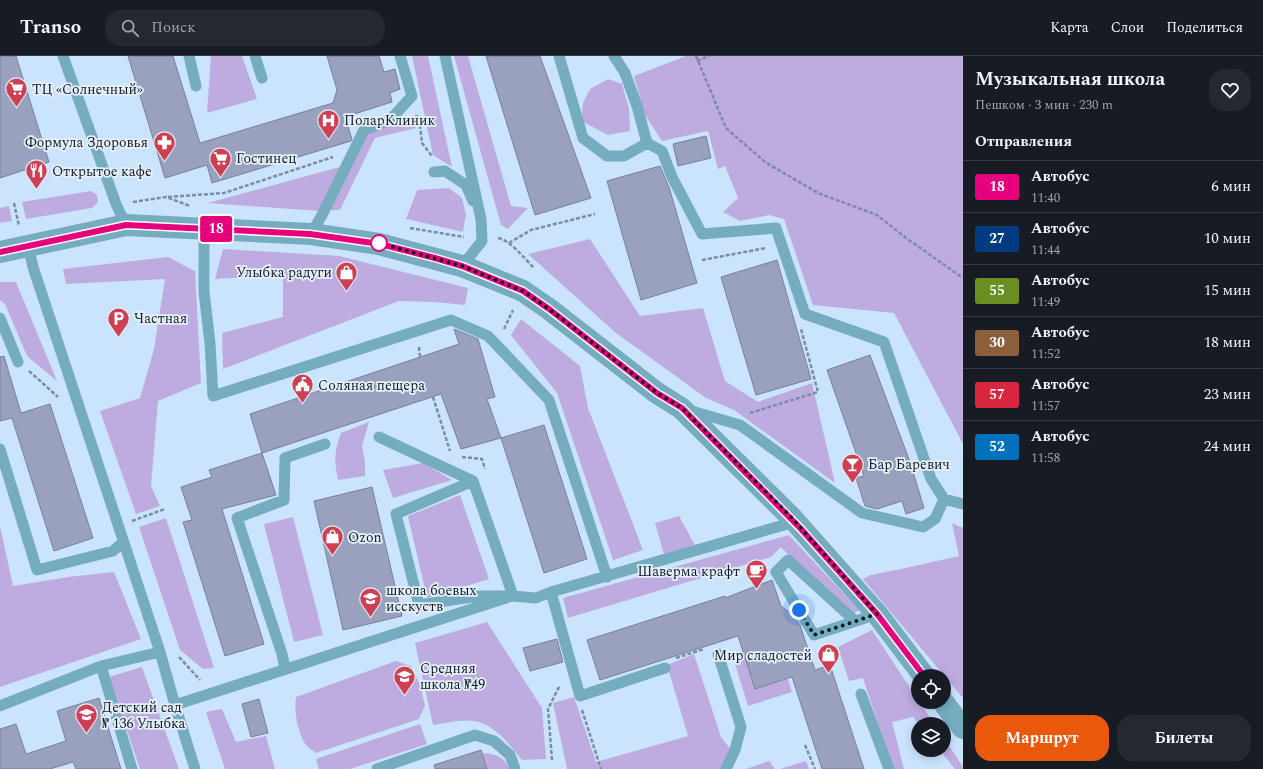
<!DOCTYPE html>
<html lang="ru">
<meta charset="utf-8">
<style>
body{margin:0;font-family:Spectral,serif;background:#242831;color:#f1f3f6;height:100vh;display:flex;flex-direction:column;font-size:15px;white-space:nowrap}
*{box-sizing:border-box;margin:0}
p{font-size:13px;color:#9ea1a6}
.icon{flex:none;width:22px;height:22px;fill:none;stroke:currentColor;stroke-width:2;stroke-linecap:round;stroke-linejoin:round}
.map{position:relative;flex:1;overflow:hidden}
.drawer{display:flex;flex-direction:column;background:#171b24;width:300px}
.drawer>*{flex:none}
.badge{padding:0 8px;border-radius:3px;font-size:14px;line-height:26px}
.tools{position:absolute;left:911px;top:613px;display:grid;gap:8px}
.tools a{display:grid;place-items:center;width:40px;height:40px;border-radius:50%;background:#171b24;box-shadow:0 2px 10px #0003;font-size:20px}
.you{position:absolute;width:20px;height:20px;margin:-10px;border:3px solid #fff;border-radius:50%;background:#1a73e8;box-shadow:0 0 0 6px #1a73e833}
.map>.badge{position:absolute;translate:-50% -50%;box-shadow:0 0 0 2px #fff}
h2{padding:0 12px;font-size:15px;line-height:36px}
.round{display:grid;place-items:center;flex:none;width:42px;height:42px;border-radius:16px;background:#242831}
.summary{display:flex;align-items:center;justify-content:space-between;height:68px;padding:0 12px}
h1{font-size:19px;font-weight:700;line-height:30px}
.primary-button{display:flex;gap:8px;margin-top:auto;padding:8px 12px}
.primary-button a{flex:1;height:46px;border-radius:16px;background:#ea580c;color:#fff;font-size:16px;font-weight:700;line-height:46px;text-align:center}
.primary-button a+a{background:#242831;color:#f1f3f6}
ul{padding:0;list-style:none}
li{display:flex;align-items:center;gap:12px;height:52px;padding:0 12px;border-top:1px solid #363941}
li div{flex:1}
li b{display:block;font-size:15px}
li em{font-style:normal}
li .badge{min-width:44px;font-weight:700;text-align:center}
header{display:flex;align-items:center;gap:24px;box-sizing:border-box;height:56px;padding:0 20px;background:#171b24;border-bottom:1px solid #363941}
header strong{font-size:19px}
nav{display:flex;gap:22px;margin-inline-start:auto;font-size:14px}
.search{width:280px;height:36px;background:#242831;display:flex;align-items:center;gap:10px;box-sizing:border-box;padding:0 14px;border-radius:16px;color:#9ea1a6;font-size:15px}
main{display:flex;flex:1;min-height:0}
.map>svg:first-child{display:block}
</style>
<header>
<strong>Transo</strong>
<div class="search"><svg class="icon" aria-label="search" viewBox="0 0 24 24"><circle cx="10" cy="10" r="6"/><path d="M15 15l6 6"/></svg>Поиск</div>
<nav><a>Карта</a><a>Слои</a><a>Поделиться</a></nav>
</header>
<main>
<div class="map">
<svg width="963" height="713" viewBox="0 0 963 713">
<rect width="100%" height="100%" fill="#cbe4fe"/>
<path fill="#beace1" d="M211,0h31l15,43 -50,14z
M412,0h16l24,111 -19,-12z
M454,0h14l43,150 17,2 -20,21 -7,-4z
M686,0h277v388l-69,-131 -81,-8 -29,-86 -15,-4 -29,6 -17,-9 15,-14 -13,-32 -7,3 -10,-38 -46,10 -17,-26 -11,-39z
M608,23l14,5 7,25 1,22 -22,4 -27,-14 2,-18 7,-14z
M412,62l4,10 -41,10 -35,72h-11l36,-76z
M340,111l-21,44 -111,-8 124,-34z
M449,132l13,10 4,16 -3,18 -57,-13 11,-29z
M91,135l6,4 1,7 -6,6 -66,11 -4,-17z
M9,150l3,15 -12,2v-15z
M590,183l50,77 63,-8 22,73 33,21 54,-19 23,100 -101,-73 -28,-12 -90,-65 -88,-79z
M223,193l116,7 129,32 -3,17 -31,-3 -35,-1 -176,68 -1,-36 61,-16v-42l-68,4z
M168,201l27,14 6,112 -43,18 -7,85 9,20 -24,8 -36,-103 40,-13 14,-49 11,-70 -99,5 -3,-15z
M0,226h16l41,99 -30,-25 -22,-52 -5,-4z
M521,263l59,47 8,42 55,142 -30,10 -56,-167 -46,-58z
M369,366l-7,24 3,16v14l-27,4c-4,-20 -4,-27 3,-47z
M423,407l29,17 -59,18 -10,-28z
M460,439l29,84 -62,19 -19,-82z
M679,460l16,29 -31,9 -9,-31z
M293,461l30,118 -29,7 -30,-118z
M166,462l48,150 -11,1 -23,-19 -41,-123z
M952,467l11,5v170l-100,-119 8,-4 30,-6 58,-13z
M0,470l13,60 55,-9 46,-5 27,67 -141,48z
M789,479l70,75 -6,4 -53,-47 -19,-20 -10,10 -203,61 -5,-20z
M487,566l55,86 4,51 -24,1c-11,-14 -29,-37 -48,-39 -13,-2 -28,2 -41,4l-18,-82z
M872,574l46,70v2h2l14,22h-15l-6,-7 -21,5 12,47h-11l-30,-91 -14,3 -11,-34z
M743,595l12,38 33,-10 4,13 -44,14 -16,-52z
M694,598l27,83 11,14 -11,18h-154l-14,-66 21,-6 22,65 92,-26 -21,-71z
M396,605l15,5 9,19 5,20 -6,14 -103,34c-4,-3 -10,-7 -12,-11 -7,-13 -10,-31 -8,-45z
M142,611l37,102h-39l-31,-92z
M222,653l14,33 30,-6 9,33h-50l-19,-57z
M420,668l7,20 -77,25h-31l-3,-10z
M944,682l19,29v2h-8l-15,-19h4z
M482,697c12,1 23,3 27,16h-22z
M769,705l6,8h-29z
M806,705l3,8h-29z"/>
<path fill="#9aa1bf" stroke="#787f9c" d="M0,0h16l33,106 -49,16z
M128,0h45l27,87 133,-40 4,-13 -10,-34h52l5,16 11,-3 5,20 -10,4 2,9 -47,15 7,22 -1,2 -139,42 -5,-18 -42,13z
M486,0h54l51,142 -56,17z
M706,80l5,22 -33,8 -5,-22z
M660,110l9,21 28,96 -56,17 -34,-119z
M777,204l34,119 -55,16 -35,-118z
M454,273l24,10 17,58 -8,2 14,39 -40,11 -20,-55 -179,59 -12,-39 209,-70z
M870,299l40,107 14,46 -18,6 -4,-13 -25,8 -12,-3 -9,-28 8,-2 -37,-106z
M4,300l17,57 29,-9 43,134 -39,13 -42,-133 -12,3v-64z
M544,369l43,134 -43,14 -43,-135z
M262,397l14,42 -54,14 42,135 -39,12 -42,-134 9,-2 -11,-33 31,-10 -3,-7z
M372,431l30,129 -59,14 -29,-129z
M772,524l9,26 13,10 6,9 15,45 15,-5 34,104h-42l-30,-92 -37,12 -17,-53 -138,44 -13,-40 138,-44v2z
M557,583l6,23 -33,9 -7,-23z
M99,642l22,71h-45l-3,-7 -23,7h-50v-40l16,-5 10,30 40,-13 -9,-30z
M259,643l9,34 -17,4 -9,-33z
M481,694l6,19h-52l-1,-4z"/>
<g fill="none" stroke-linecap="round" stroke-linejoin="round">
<path stroke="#7b8da0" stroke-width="2.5" stroke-dasharray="4 2" stroke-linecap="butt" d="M696,0l30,72 39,34 53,31 59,22 29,23 57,40
M697,5l12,-5
M415,60l4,1 3,26 10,13
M168,141l56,-4 109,-36
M133,146l33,-5 24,9
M14,147l5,23
M410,172l54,9
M498,182c12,2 27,21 36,30
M509,187l22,-13 64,-16
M702,204l64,-12
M504,273l9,-19
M419,291l1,10
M29,315l29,26
M433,341l17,54
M750,357l68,-21 -17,-63
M462,401l20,2 3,10
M132,465l33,-12
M179,601l21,23
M676,602l28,-9
M582,654l19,59
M805,689l10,24
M552,704l-4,-51 12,-24"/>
<path stroke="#76acc0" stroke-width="11" d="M63,0l53,148 10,21
M189,0l7,30
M255,0l7,22
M445,0l36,163 1,22 -20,25
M559,0l24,82 24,18h17l23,-13
M614,0l11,17 12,33 10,37 15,8 10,26 30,57 74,-6 29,86 79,28 47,137 13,20 19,5
M434,116l11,-1 21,14 7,16
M204,172v64l6,51 3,53 238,-76 37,16 61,64 58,177
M311,178l11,-19 42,-85 26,-10 22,-24 -12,-40
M28,190l5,21 127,385
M0,262l18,44
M688,354l52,15 122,88 61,14 12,-8 9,-20
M379,381l94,44 38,109 1,6h-34l-59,9 -23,-91 77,-33
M0,393l37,121 76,-19 10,-9
M551,536l29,104 85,-28
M855,565l-67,-61 -12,12 38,63 63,-21
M718,598l23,73 -6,23 -9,19
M101,610l31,103
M285,612l-3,-14 -45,-136 47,-18 1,-42 40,-14
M861,638l28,75
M175,649l20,64
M0,650l101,-40 59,-14 15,53 337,-109 24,2 15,-6 233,-67 8,-7
M377,713l98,-34 19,6 16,14 5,14"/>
<path stroke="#76acc0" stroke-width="22" d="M0,196l126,-27 185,9 68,10 83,22 61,25 26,18 108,84 24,15 111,110 85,96 47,62
M943,646l20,26"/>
</g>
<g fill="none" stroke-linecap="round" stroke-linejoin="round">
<defs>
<path id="line" d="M0,196l126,-27 184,9 70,10 55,14 27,8 61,25 26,18 108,84 25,15 119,121 76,85 47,62"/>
</defs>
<use href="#line" stroke="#fff" stroke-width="9"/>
<use href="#line" stroke="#e6007e" stroke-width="6"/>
<path stroke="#141d26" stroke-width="4" stroke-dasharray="0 7.2" d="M379,187l83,23 61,25 26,18 108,84 25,15 110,110 85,96 -63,21 -15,-25"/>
</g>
<defs>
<symbol id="supermarket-pin" viewBox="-11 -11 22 30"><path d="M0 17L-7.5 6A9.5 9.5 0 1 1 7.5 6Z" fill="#cf3f53" stroke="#e5effa"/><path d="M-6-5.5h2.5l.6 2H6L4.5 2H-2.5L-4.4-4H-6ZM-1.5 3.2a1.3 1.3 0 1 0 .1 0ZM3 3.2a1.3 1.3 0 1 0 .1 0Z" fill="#fff"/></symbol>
<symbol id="hospital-pin" viewBox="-11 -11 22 30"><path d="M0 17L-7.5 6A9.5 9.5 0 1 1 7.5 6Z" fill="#cf3f53" stroke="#e5effa"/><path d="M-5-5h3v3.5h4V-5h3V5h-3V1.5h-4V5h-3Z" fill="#fff"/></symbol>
<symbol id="pharmacy-pin" viewBox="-11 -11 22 30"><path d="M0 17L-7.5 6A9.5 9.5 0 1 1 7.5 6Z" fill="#cf3f53" stroke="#e5effa"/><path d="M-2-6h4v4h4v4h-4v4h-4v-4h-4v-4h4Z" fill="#fff"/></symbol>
<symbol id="restaurant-pin" viewBox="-11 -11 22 30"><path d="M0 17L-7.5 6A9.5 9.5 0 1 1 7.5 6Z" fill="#cf3f53" stroke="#e5effa"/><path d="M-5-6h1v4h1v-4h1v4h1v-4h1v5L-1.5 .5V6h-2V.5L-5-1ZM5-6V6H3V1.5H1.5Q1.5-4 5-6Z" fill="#fff"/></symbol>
<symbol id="shop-pin" viewBox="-11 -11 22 30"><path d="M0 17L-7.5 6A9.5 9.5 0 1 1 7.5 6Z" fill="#cf3f53" stroke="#e5effa"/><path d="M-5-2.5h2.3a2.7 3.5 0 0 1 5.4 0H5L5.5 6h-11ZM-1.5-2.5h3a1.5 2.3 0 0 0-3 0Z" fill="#fff"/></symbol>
<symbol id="parking-pin" viewBox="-11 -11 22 30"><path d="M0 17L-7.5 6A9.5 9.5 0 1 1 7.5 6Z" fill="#cf3f53" stroke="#e5effa"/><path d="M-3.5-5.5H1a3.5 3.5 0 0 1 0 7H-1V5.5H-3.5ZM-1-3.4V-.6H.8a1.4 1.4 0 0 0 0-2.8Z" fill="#fff"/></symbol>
<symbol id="civic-pin" viewBox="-11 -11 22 30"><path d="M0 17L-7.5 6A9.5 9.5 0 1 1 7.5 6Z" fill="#cf3f53" stroke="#e5effa"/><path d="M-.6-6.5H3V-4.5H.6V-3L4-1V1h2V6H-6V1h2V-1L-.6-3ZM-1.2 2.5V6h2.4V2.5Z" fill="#fff"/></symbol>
<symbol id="bar-pin" viewBox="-11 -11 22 30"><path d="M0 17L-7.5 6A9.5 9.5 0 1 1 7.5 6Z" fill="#cf3f53" stroke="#e5effa"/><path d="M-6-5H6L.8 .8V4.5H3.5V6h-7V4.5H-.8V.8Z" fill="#fff"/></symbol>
<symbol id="cafe-pin" viewBox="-11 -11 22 30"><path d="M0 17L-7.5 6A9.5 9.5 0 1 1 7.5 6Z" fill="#cf3f53" stroke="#e5effa"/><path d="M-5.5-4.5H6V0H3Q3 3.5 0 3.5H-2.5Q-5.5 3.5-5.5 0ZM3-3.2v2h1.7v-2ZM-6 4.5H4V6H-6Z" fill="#fff"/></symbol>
<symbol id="school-pin" viewBox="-11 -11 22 30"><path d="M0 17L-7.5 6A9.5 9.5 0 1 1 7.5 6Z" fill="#cf3f53" stroke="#e5effa"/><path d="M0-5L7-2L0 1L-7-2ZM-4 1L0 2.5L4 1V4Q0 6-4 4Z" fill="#fff"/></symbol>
</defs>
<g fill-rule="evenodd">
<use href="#supermarket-pin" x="4" y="20" width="25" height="34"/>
<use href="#hospital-pin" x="316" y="52" width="25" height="34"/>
<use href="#pharmacy-pin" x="152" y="74" width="25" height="34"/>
<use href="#supermarket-pin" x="208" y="90" width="25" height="34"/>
<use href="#restaurant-pin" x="24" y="102" width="25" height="34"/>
<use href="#shop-pin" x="334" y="204" width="25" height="34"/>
<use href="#parking-pin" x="106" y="250" width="25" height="34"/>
<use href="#civic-pin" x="290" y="316" width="25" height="34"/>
<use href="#bar-pin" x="840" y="396" width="25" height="34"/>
<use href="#shop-pin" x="320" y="468" width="25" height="34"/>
<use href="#cafe-pin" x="744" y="502" width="25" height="34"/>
<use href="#school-pin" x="358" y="530" width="25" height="34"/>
<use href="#shop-pin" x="816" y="586" width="25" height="34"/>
<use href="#school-pin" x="392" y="608" width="25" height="34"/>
<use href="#school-pin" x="74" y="646" width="25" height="34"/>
</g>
<circle fill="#fff" stroke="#e6007e" stroke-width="2" cx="379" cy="187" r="8"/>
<g text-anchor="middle" stroke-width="3.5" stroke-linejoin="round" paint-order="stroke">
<g font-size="14" fill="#141d26" stroke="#e5effa" text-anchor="start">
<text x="32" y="38">ТЦ «Солнечный»</text>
<text x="344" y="69">ПоларКлиник</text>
<text x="148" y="91" text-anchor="end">Формула Здоровья</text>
<text x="236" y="107">Гостинец</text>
<text x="52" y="120">Открытое кафе</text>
<text x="332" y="221" text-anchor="end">Улыбка радуги</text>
<text x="134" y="267">Частная</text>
<text x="318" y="334">Соляная пещера</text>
<text x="868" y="413">Бар Баревич</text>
<text x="348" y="486">Ozon</text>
<text x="740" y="520" text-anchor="end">Шаверма крафт</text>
<text x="386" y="539">школа боевых<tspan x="386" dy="16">исскуств</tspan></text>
<text x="812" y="604" text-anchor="end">Мир сладостей</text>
<text x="420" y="617">Средняя<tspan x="420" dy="16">школа №49</tspan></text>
<text x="102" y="656">Детский сад<tspan x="102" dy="16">№ 136 Улыбка</tspan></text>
</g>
</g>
</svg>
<div class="tools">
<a><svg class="icon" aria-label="locate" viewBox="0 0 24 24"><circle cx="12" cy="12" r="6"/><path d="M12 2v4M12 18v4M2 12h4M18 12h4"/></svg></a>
<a><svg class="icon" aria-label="layers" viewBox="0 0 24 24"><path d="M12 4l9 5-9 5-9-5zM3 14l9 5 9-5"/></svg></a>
</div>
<div class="you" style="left:799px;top:554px"></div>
<b class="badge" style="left:216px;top:173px;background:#e6007e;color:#fff">18</b>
</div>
<section class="drawer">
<div class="summary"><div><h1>Музыкальная школа</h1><p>Пешком · 3 мин · 230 m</p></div><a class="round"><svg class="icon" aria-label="heart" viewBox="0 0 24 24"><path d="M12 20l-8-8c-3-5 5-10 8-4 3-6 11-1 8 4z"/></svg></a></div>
<h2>Отправления</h2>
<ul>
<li><span class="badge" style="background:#e6007e;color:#fff">18</span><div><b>Автобус</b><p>11:40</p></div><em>6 мин</em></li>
<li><span class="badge" style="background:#003b80;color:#fff">27</span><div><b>Автобус</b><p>11:44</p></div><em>10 мин</em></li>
<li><span class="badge" style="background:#6b8e23;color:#fff">55</span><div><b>Автобус</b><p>11:49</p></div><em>15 мин</em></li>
<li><span class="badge" style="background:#8b5e3c;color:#fff">30</span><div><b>Автобус</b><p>11:52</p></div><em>18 мин</em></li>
<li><span class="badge" style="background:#d7263d;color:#fff">57</span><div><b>Автобус</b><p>11:57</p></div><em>23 мин</em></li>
<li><span class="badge" style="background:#0072bc;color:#fff">52</span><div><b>Автобус</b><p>11:58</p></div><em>24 мин</em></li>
</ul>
<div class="primary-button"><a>Маршрут</a><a>Билеты</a></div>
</section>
</main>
